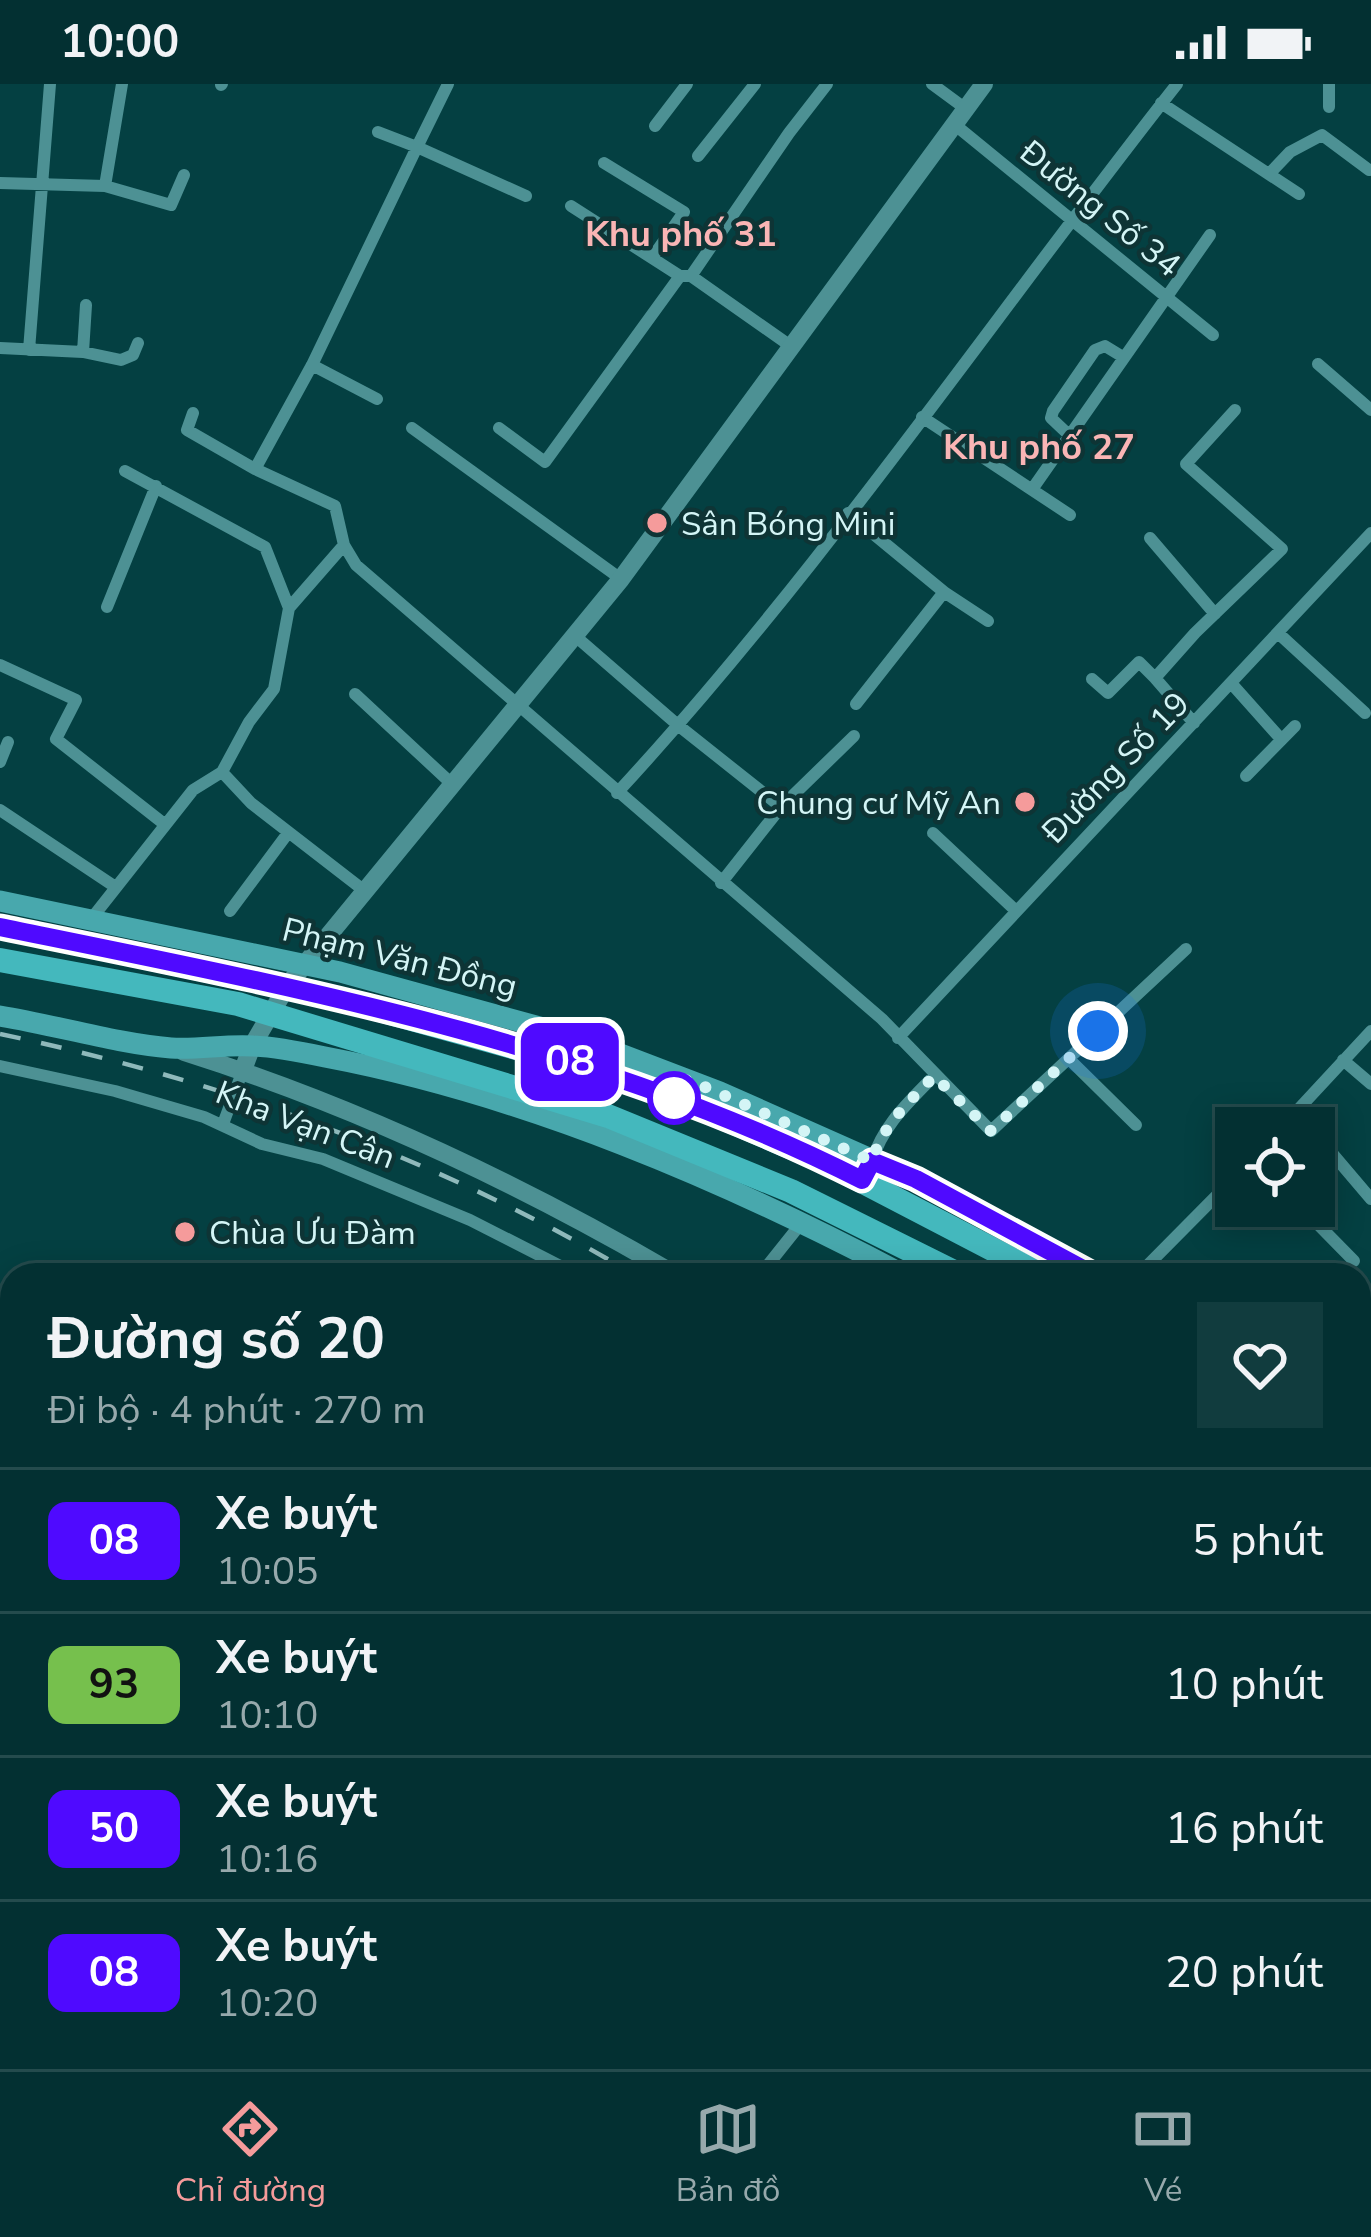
<!DOCTYPE html>
<html lang="vi">
<meta charset="utf-8">
<style>
body{margin:0;font-family:"Nunito Sans",sans-serif;background:#113c3e;color:#f1f3f6;height:100vh;display:flex;flex-direction:column;font-size:45px;white-space:nowrap}
*{box-sizing:border-box;margin:0}
p{font-size:39px;color:#97a9ac}
.icon{flex:none;width:66px;height:66px;fill:none;stroke:currentColor;stroke-width:2;stroke-linecap:round;stroke-linejoin:round}
.map{position:relative;flex:1;overflow:hidden}
.details{position:absolute;left:0px;top:1179px;width:1371px;height:807px;display:flex;flex-direction:column;background:#033032;border-radius:36px 36px 0 0;box-shadow:0 6px 30px #0003,0 0 0 3px #244b4d}
.details>*{flex:none}
.badge{padding:0 24px;border-radius:18px;font-size:42px;line-height:78px}
.buttons{position:absolute;left:1215px;top:1023px;display:grid;gap:24px}
.buttons a{display:grid;place-items:center;width:120px;height:120px;border-radius:0px;background:#033032;box-shadow:0 6px 30px #0003,0 0 0 3px #244b4d;font-size:60px}
.you{position:absolute;width:60px;height:60px;margin:-30px;border:9px solid #fff;border-radius:50%;background:#1a73e8;box-shadow:0 0 0 18px #1a73e833}
.map>.badge{position:absolute;translate:-50% -50%;box-shadow:0 0 0 6px #fff}
.round{display:grid;place-items:center;flex:none;width:126px;height:126px;border-radius:0px;background:#113c3e}
.headline{display:flex;align-items:center;justify-content:space-between;height:204px;padding:0 48px}
h1{font-size:57px;font-weight:700;line-height:90px}
ul{padding:0;list-style:none}
li{display:flex;align-items:center;gap:36px;height:144px;padding:0 48px;border-top:3px solid #244b4d}
li div{flex:1}
li b{display:block;font-size:45px}
li em{font-style:normal}
li .badge{min-width:132px;font-weight:700;text-align:center}
.status{display:flex;justify-content:space-between;align-items:center;height:84px;padding:0 60px;background:#033032;direction:ltr}
.status svg{height:33px;fill:currentColor}
.dock{display:flex;justify-content:space-around;align-items:center;height:168px;border-top:3px solid #244b4d;background:#033032;font-size:33px;color:#97a9ac}
.dock a{display:grid;justify-items:center;gap:6px}
.dock .current{color:#f59b9b}
.map>svg:first-child{display:block}
</style>
<div class="status"><b>10:00</b><svg viewBox="0 0 49 12"><path d="M0 12V9h3v3zM5 12V6h3v6zM10 12V3h3v9zM15 12V0h3v12zM26 1h20v11H26zM47 4h2v5h-2z"/></svg></div>
<div class="map">
<svg width="1371" height="1985" viewBox="0 0 1371 1985">
<rect width="100%" height="100%" fill="#044042"/>
<g fill="none" stroke-linecap="round" stroke-linejoin="round">
<path stroke="#4d9194" stroke-width="12" d="M448,0l-31,63 109,49
M932,0l34,25
M221,1l1,-1
M1161,19l138,91
M1329,23v-23
M954,40l259,211
M655,42l32,-42
M698,72l57,-72
M604,79l80,49 -32,46
M1269,90l21,-22 32,-17 47,35
M0,99l105,3 66,19 13,-30
M105,102l17,-102
M571,122l109,70h11l101,71
M691,192l98,-143 38,-49
M0,264l83,4 38,8 12,-5 5,-12
M29,266l21,-266
M83,268l3,-47
M1318,280l53,46
M312,281l65,34
M193,329l-6,17 68,39 80,37 9,39 12,20 526,454 109,112 195,-182
M922,333l148,98
M412,344l209,151
M499,344l46,34 135,-186
M1069,351l-18,-17 2,-7 42,-61 10,-4 18,11
M255,385l57,-104 105,-218 -39,-15
M1033,404l177,-253
M848,429l96,79 -88,112
M1150,454l65,76
M944,508l44,29
M107,523l49,-121
M289,524l55,-63
M1278,549l87,80
M574,551l105,91 102,81
M0,581l76,35 -20,39 107,84
M1092,595l16,14 31,-31 16,16
M1231,599l50,56
M355,610l97,90
M1194,639l-39,-45 40,-45 87,-84 -96,-85 49,-54
M0,678l8,-20
M222,688l29,31 115,89
M1246,692l49,-50
M617,709c204,-221 374,-473 560,-709
M0,726l114,76
M933,749l82,77
M721,799l60,-76 73,-71
M230,827l58,-78
M92,834l101,-128 29,-18 27,-50 25,-33 15,-81 -24,-61 -140,-76
M898,954l473,-505
M1069,975l67,66
M1343,976l28,24
M0,982l115,25 89,26 58,27 61,15 147,61 108,55
M223,1040l20,-54
M1281,1044l90,-97
M1314,1048l57,67
M872,1077c11,-36 36,-58 62,-85
M1300,1122l54,55
M760,1191l43,-54
M1138,1191l98,-99
M1359,1812l12,-12
M569,1974l20,11
M788,1974l21,11
M1060,1974l18,11
M1341,1974l20,11
M627,1985l7,-11
M852,1985l7,-11
M1136,1985l5,-11"/>
<path stroke="#4d9194" stroke-width="18" d="M184,968c174,55 335,131 492,223
M243,986l9,-24 35,-60 334,-407 363,-495
M1359,1666l12,8"/>
<path stroke="#48a8ad" stroke-width="21" d="M0,817l340,71 236,65 144,55 196,87 178,96
M0,932c56,9 114,27 171,32 27,2 55,-4 82,-2 24,1 48,6 72,11 201,38 399,123 579,218
M1359,1366l12,9
M1359,1474l12,8"/>
<path stroke="#44b8bd" stroke-width="24" d="M0,843l336,71 252,70 83,28 156,67 215,112
M0,876l238,44 370,112 183,75 169,84
M1359,1404l12,8
M1359,1444l12,8"/>
<path stroke="#8fb9bb" stroke-width="4.5" stroke-dasharray="21 21" stroke-linecap="butt" d="M0,950c223,47 439,124 635,241
M1359,1706l12,9"/>
</g>
<g fill="none" stroke-linecap="round" stroke-linejoin="round">
<defs>
<path id="line" d="M0,843c294,60 592,116 862,253l10,-19 44,18 178,96"/>
</defs>
<use href="#line" stroke="#fff" stroke-width="27"/>
<use href="#line" stroke="#4f0aff" stroke-width="18"/>
<path stroke="#d4f5f6" stroke-width="12" stroke-dasharray="0 21.6" d="M674,1014l13,-19 185,82c11,-36 36,-58 62,-85l57,55 107,-100"/>
</g>
<g fill="#f59b9b" stroke="#0e3435" stroke-width="4.5">
<circle cx="657" cy="439" r="12"/>
<circle cx="1025" cy="718" r="12"/>
<circle cx="185" cy="1148" r="12"/>
</g>
<circle fill="#fff" stroke="#4f0aff" stroke-width="6" cx="674" cy="1014" r="24"/>
<g text-anchor="middle" stroke-width="9" stroke-linejoin="round" paint-order="stroke">
<g font-size="33" fill="#d4f5f6" stroke="#0e3435">
<text transform="translate(1101 124) rotate(39)" y="12">Đường Số 34</text>
<text transform="translate(1115 683) rotate(-46)" y="12">Đường Số 19</text>
<text transform="translate(400 873) rotate(14)" y="12">Phạm Văn Đồng</text>
<text transform="translate(306 1040) rotate(21)" y="12">Kha Vạn Cân</text>
</g>
<g font-size="33" fill="#d4f5f6" stroke="#0e3435" text-anchor="start">
<text x="681" y="451">Sân Bóng Mini</text>
<text x="1001" y="730" text-anchor="end">Chung cư Mỹ An</text>
<text x="209" y="1160">Chùa Ưu Đàm</text>
</g>
<g font-size="36" font-weight="bold" fill="#fab5b5" stroke="#0e3435">
<text x="681" y="162">Khu phố 31</text>
<text x="1039" y="375">Khu phố 27</text>
</g>
</g>
</svg>
<div class="buttons">
<a><svg class="icon" aria-label="locate" viewBox="0 0 24 24"><circle cx="12" cy="12" r="6"/><path d="M12 2v4M12 18v4M2 12h4M18 12h4"/></svg></a>
</div>
<div class="you" style="left:1098px;top:947px"></div>
<b class="badge" style="left:570px;top:978px;background:#4f0aff;color:#fff">08</b>
<section class="details">
<div class="headline"><div><h1>Đường số 20</h1><p>Đi bộ · 4 phút · 270 m</p></div><a class="round"><svg class="icon" aria-label="heart" viewBox="0 0 24 24"><path d="M12 20l-8-8c-3-5 5-10 8-4 3-6 11-1 8 4z"/></svg></a></div>
<ul>
<li><span class="badge" style="background:#4f0aff;color:#fff">08</span><div><b>Xe buýt</b><p>10:05</p></div><em>5 phút</em></li>
<li><span class="badge" style="background:#76c04d;color:#111">93</span><div><b>Xe buýt</b><p>10:10</p></div><em>10 phút</em></li>
<li><span class="badge" style="background:#4f0aff;color:#fff">50</span><div><b>Xe buýt</b><p>10:16</p></div><em>16 phút</em></li>
<li><span class="badge" style="background:#4f0aff;color:#fff">08</span><div><b>Xe buýt</b><p>10:20</p></div><em>20 phút</em></li>
</ul>
</section>
</div>
<nav class="dock">
<a class="current"><svg class="icon" aria-label="directions" viewBox="0 0 24 24"><path d="M12 3l9 9-9 9-9-9zM9 14v-3h6M13 9l2 2-2 2"/></svg>Chỉ đường</a>
<a><svg class="icon" aria-label="map" viewBox="0 0 24 24"><path d="M3 6l6-2 6 2 6-2v14l-6 2-6-2-6 2zM9 4v14M15 6v14"/></svg>Bản đồ</a>
<a><svg class="icon" aria-label="tickets" viewBox="0 0 24 24"><path d="M3 7h18v10H3zM15 7v10"/></svg>Vé</a>
</nav>
